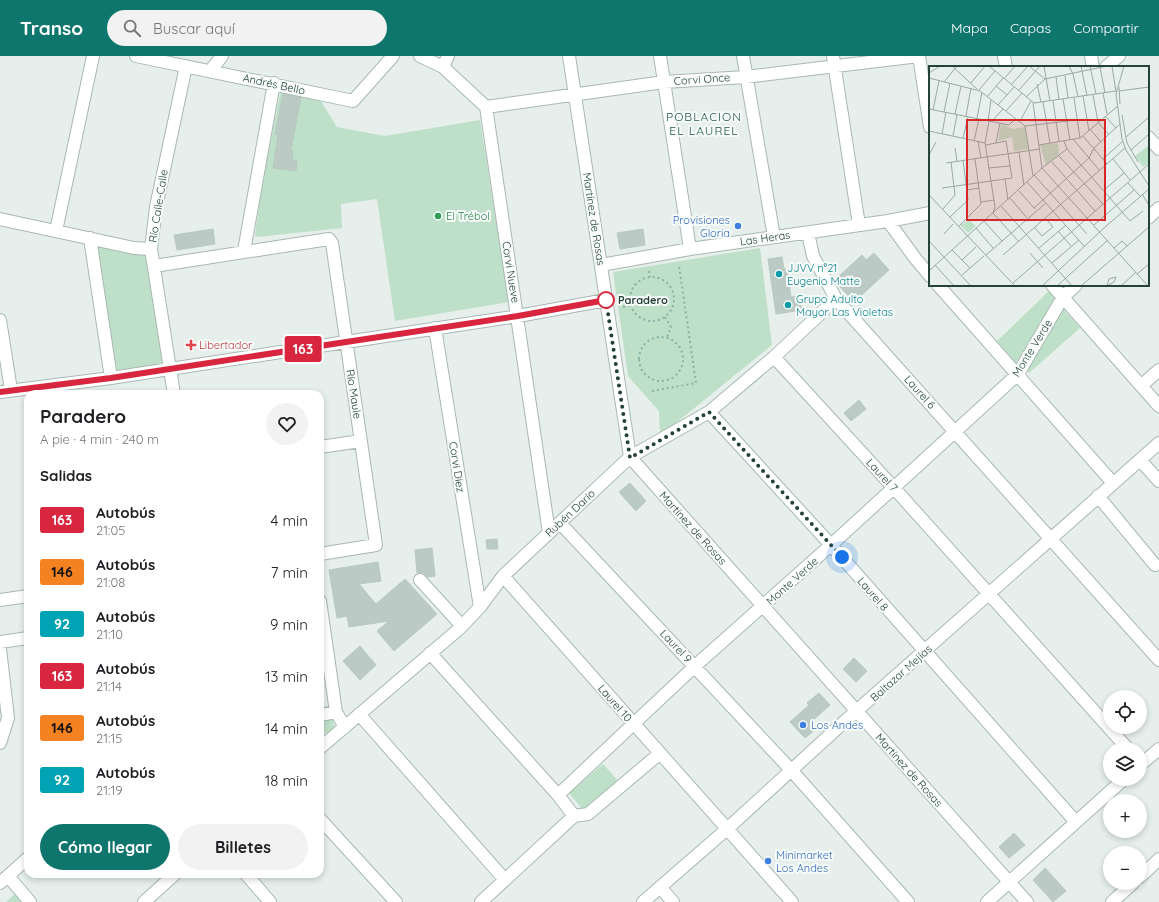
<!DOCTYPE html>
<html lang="es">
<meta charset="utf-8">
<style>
body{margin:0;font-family:Quicksand,sans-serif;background:#f2f2f2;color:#202124;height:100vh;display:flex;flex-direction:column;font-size:15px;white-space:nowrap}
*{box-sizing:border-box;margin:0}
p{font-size:13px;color:#757577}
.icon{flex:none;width:22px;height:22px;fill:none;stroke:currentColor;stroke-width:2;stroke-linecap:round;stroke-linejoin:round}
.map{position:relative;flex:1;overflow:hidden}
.sheet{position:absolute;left:24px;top:334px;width:300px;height:488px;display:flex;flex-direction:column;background:#fff;border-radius:12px;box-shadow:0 2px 6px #0003}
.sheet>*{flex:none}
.badge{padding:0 8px;border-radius:3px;font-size:14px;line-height:26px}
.fabs{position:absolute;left:1103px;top:634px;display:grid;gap:8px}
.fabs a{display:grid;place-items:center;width:44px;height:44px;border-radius:50%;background:#fff;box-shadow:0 2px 6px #0003;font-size:20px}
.you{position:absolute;width:20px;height:20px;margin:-10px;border:3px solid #fff;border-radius:50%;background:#1a73e8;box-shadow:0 0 0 6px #1a73e833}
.map>.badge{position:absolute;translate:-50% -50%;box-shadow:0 0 0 2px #fff}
h2{padding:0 16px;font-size:15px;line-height:36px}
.round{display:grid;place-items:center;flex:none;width:42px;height:42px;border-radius:21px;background:#f2f2f2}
.overview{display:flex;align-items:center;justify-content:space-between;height:68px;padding:0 16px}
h1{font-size:19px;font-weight:800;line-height:30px}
.action{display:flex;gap:8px;margin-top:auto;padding:8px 16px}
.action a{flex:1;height:46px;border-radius:24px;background:#0f766e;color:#fff;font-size:16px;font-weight:800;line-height:46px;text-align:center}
.action a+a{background:#f2f2f2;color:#202124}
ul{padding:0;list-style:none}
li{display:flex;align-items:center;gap:12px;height:52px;padding:0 16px}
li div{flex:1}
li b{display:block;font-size:15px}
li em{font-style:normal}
li .badge{min-width:44px;font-weight:700;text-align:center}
header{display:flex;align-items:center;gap:24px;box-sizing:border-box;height:56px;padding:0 20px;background:#0f766e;color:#fff}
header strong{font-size:19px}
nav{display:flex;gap:22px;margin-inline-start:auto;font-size:14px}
.search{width:280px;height:36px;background:#f2f2f2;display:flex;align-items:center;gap:10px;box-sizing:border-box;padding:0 14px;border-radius:22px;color:#757577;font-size:15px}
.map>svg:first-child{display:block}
</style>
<header>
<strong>Transo</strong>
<div class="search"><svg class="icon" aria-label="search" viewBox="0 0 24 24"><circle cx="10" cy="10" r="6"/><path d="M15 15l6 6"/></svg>Buscar aquí</div>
<nav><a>Mapa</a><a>Capas</a><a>Compartir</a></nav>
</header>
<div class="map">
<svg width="1159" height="846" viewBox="0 0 1159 846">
<rect width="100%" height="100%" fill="#e6efeb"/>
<path fill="#bfe0c8" d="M284,34l35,8 18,29 48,9 95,-16 29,182 -114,19 -18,-122 -36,5 1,24 -85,9 -2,-2 7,-51 18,-90z
M96,188l49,9 19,113 -50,7z
M760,192l12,97 -112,91 -1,-25 -31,-35 -15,-104z
M1051,233l5,11 -40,63 -19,-22z
M1062,252l18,20 -51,45 -3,-5z
M332,659l3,16 -15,3v-17z
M603,708l17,19 -36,28 -15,-18z
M15,838l8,8h-17z"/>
<path fill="#bbcac4" stroke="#b8c9c2" d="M283,38l18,4 -10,52h2l-1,10h5l-1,11 -23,-3 5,-33 -3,-1z
M213,173l2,15 -38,6 -3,-15z
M643,173l2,16 -25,4 -3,-16z
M874,197l15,17 -35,32 -15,-16 4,-4 -5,-5 24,-22 4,5z
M782,201l2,12h3l4,28 8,-1 3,14 -26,4 -8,-55z
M859,344l7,9 -15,12 -7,-8z
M630,427l16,18 -10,10 -17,-19z
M497,483l1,10h-11l-1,-9z
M432,492l3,28 -7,1 -5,-4h-6l-2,-23z
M378,506l3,19 -22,3 17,20 29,-25 32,35 -43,37 -17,-20 12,-10 -40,6 -2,-11 -10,2 -8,-48z
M360,590l16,19 -16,15 -17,-19z
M854,602l13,13 -11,11 -13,-13z
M819,637l11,12 -19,17 6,6 -12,10 -15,-16 19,-17 -2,-2z
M1014,777l11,12 -16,13 -10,-11z
M1045,812l21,23 -13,11 -20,-22z"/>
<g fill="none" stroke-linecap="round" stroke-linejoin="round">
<defs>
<path id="minor" d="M136,0l217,45 40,-45
M420,0l23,11 43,40
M569,0l61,401 397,445
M660,0l30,193
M743,0l31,181
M833,0l26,169
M919,0l11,71
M1004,0l2,11
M1091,0l2,11
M443,11l5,-11
M1106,11l13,-11
M210,15l12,-15
M486,51l178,-25 82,-5 173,-21
M486,51l63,426
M1148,81l11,12
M1148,162l11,-10
M0,163l134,29 17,1
M888,165l27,37 15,18
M56,175l37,-175
M808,177l5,23 23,43 323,361
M90,182l21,140
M244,195l30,-168
M601,209l89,-16 198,-28 42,-8
M154,210l175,-27 3,4 44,302 -56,9
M938,229l175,198
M1052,229l107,121
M0,264l11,70
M435,272l45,279
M774,301l120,131 234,261
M1142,329l17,-15
M0,336l111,-14 235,-36 172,-26 88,-16
M174,338l-23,-145 5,-42 30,-141
M709,356l122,133 244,276
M320,391l41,-6
M1140,404l19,21
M1098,440l57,69
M560,467l232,248 116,131
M503,520l289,326
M420,524l42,46
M0,544l28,-4
M320,545l16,111 9,15
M0,586l28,-4
M0,593l8,69 -8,25
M430,597l128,142 16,21
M359,658l146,166
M320,659l16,-3
M320,692l139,-119 21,-22 23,-31 127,-119 79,-45 65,-55 62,-58
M1140,709l19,-16
M558,739l137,-129 136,-121 187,-171 45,-77 13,-12
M320,763l76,83
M246,818l24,28
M8,820l22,26
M1140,821l19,-18
M0,827l28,-25
M660,831l13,15
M144,846l31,-28
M481,846l93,-86 14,-2 71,-60
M643,846l84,-73 117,-107 315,-279
M987,846l137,-123
M1112,846l21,-19"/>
</defs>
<use href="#minor" stroke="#a8b8b2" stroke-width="14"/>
<path stroke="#86b3a5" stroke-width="2" stroke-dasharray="2 3" stroke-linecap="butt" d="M649,215l1,6
M630 243a22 22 0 1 1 44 0a22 22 0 1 1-44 0Z
M623,251l8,-2
M665,261l6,10 -4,10
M639 303a22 22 0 1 1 44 0a22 22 0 1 1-44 0Z
M652,335l44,-8 -17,-117"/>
<use href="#minor" stroke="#fff" stroke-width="12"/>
</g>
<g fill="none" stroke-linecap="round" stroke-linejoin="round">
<defs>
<path id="line" d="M0,336l111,-14 235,-36 172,-26 88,-16"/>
</defs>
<use href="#line" stroke="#fff" stroke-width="9"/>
<use href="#line" stroke="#d7263d" stroke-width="6"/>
<path stroke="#24423a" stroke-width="4" stroke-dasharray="0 7.2" d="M606,244l24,158 79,-46 133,145"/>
</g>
<circle fill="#2e9e5b" stroke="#f7fbf9" stroke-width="1.5" cx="438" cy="160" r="4"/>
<g fill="#3f7fe0" stroke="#f7fbf9" stroke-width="1.5">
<circle cx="738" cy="170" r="4"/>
<circle cx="803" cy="669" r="4"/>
<circle cx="768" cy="805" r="4"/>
</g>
<g fill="#0f9aa8" stroke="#f7fbf9" stroke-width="1.5">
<circle cx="779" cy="218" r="4"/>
<circle cx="788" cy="249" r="4"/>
</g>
<circle fill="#fff" stroke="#d7263d" stroke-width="2" cx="606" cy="244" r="8"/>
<path fill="#e0444e" stroke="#f7fbf9" stroke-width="1.5" d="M189 283h4v4h4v4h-4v4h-4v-4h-4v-4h4z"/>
<g text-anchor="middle" stroke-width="4" stroke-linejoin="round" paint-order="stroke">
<g font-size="11" fill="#24423a" stroke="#f7fbf9">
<text transform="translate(702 23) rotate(-4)" y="4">Corvi Once</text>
<text transform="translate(274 28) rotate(12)" y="4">Andrés Bello</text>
<text transform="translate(158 150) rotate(-81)" y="4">Río Calle-Calle</text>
<text transform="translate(594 163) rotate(81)" y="4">Martínez de Rosas</text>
<text transform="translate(765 182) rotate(-8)" y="4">Las Heras</text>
<text transform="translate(511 216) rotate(81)" y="4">Corvi Nueve</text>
<text transform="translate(1032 292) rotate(-58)" y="4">Monte Verde</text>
<text transform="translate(920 336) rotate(48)" y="4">Laurel 6</text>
<text transform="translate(354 338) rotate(81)" y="4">Río Maule</text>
<text transform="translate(457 411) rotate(81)" y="4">Corvi Diez</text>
<text transform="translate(882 419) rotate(47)" y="4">Laurel 7</text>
<text transform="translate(570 457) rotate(-43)" y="4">Rubén Darío</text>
<text transform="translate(693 472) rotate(48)" y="4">Martínez de Rosas</text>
<text transform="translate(792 525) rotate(-42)" y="4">Monte Verde</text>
<text transform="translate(873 538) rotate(49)" y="4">Laurel 8</text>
<text transform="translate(676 590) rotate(47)" y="4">Laurel 9</text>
<text transform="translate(901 617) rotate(-42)" y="4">Baltazar Mejías</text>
<text transform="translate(615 647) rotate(49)" y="4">Laurel 10</text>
<text transform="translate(909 714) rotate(48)" y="4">Martínez de Rosas</text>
</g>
<g font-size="11" fill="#27864d" stroke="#f7fbf9" text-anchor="start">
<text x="446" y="164">El Trébol</text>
</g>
<g font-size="11" fill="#366cbe" stroke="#f7fbf9" text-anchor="start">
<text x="730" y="168" text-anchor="end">Provisiones<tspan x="730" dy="13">Gloria</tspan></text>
<text x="811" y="673">Los Andes</text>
<text x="776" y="803">Minimarket<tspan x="776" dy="13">Los Andes</tspan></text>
</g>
<g font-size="11" fill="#0d838f" stroke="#f7fbf9" text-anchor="start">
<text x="787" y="216">JJVV n°21<tspan x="787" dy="13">Eugenio Matte</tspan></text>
<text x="796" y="247">Grupo Adulto<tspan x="796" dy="13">Mayor Las Violetas</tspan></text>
</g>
<g font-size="11" font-weight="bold" fill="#24423a" stroke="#f7fbf9" text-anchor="start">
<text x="618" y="248">Paradero</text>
</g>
<g font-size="11" fill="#be3a42" stroke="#f7fbf9" text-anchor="start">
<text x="199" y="293">Libertador</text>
</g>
<g font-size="12" letter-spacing="1" fill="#1f5548" stroke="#f7fbf9">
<text x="704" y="65">POBLACION<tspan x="704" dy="14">EL LAUREL</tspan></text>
</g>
</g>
<g transform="translate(929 10)">
<rect width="220" height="220" fill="#e6efeb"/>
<path d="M72,58l12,5 12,-2 3,22 -14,2 -2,-14 -14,4zM129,77l1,11 -13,11 -6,-20zM220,79v18l-6,4 -8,-11zM40,154l7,6 -8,7 -8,-8z" fill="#bfe0c8"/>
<path fill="none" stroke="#98aaa4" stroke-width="1" d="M23,0l25,23M60,0l45,37 82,-12M100,0l16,13M115,0l6,35M140,0l4,8 5,23M152,0l6,30M161,0l6,28M183,0l4,26M195,0l-8,28 6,45 4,11 23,36M171,1l5,26M0,7l11,-7M136,10l3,22M127,11l3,23M0,12l51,13 45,35M75,13l11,-13M15,16l13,-16M42,17l14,-17M108,18l4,18M82,19l17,-19M67,20l11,9M190,21l1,17M50,24l16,-19M90,24l21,-24M190,25l30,-4M174,27l4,21M164,29l5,27 11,13M154,30l6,35M58,31l16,-19M97,31l19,-18 62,-13M145,32l6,40M134,33l7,41M124,35l6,40M114,36l7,41M104,37l9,65 106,118M69,39l16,-18M0,43l80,16 6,-6M4,44l6,-29M77,45l16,-18M15,46l6,-29M26,48l6,-28M193,49l5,28 11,19M37,50l5,-28M176,50l11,12M48,52l5,-26M59,55l3,-21M60,55l-4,22 10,64 -2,6 26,29M63,55l11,-12M91,55l11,-20M96,60l52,-6M96,60l8,50M161,63l11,13M0,65l56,12M13,68l4,-22M24,70l4,-21M154,70l24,28M197,71l23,-20M34,72l5,-21M144,73l27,32M45,75l5,-22M49,75l3,17M135,75l3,8 63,72 13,-10M67,77l4,-20M110,79l41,-7 38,-32M26,82l2,13M202,84l18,-16M90,86l5,33M0,89l7,-13M130,90l44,48M174,93l20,-18M184,93l17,21M123,96l43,49M17,97l94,-14M60,102l21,-2M105,109l53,59M76,113l3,21M98,116l58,65M199,117l12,13M13,122l70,-10 -6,-37 -20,4M38,124l12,-2M175,124l20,-17M90,125l16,18M213,128l7,11M0,129l86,91M81,132l17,20M52,136l13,-2M72,140l71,80M105,142l55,-50 5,-10 26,-24M14,143l12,-14 -4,-33M21,151l18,-17 -5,-40M55,155l18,20M165,159l40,-35M30,160l22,-22 -6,-45M47,162l17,20M106,162l7,8 11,-9 -7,-8M175,162l45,-39M129,165l13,15M15,168l9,-10M0,175l42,45M110,182l27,-23M185,182l8,-7 5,5M23,184l18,18M101,187l13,15M57,189l60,-52M74,189l122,-107M33,194l14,-13M123,197l27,-23M6,199l19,21M0,205l113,-103 25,-19M208,208l12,-10M33,209l22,-19M84,217l136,-119M113,220l62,-58M128,220l51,-46M152,220l68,-59M178,220l7,-4 2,-5 -7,2 -2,7M192,220l15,-14"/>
<path fill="#d62828" fill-opacity="0.15" stroke="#d62828" stroke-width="2" d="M38,54h138v100h-138z"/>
<rect width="220" height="220" fill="none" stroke="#24423a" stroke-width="2"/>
</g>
</svg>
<div class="fabs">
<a><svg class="icon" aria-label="locate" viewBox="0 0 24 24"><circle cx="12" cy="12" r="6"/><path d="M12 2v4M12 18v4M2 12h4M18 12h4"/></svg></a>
<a><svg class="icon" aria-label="layers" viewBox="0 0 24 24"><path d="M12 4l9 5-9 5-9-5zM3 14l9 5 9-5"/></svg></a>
<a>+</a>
<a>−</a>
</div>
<div class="you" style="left:842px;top:501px"></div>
<b class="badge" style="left:303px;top:293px;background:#d7263d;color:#fff">163</b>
<section class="sheet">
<div class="overview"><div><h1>Paradero</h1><p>A pie · 4 min · 240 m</p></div><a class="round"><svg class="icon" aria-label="heart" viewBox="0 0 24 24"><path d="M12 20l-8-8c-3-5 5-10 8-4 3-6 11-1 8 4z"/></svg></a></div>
<h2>Salidas</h2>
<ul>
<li><span class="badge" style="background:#d7263d;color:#fff">163</span><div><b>Autobús</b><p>21:05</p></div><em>4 min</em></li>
<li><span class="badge" style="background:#f58220;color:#111">146</span><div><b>Autobús</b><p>21:08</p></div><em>7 min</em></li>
<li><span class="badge" style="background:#00a3b4;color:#fff">92</span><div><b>Autobús</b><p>21:10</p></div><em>9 min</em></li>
<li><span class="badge" style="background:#d7263d;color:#fff">163</span><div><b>Autobús</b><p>21:14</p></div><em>13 min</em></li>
<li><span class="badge" style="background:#f58220;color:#111">146</span><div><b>Autobús</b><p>21:15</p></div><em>14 min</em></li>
<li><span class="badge" style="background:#00a3b4;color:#fff">92</span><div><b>Autobús</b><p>21:19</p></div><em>18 min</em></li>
</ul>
<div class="action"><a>Cómo llegar</a><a>Billetes</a></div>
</section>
</div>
